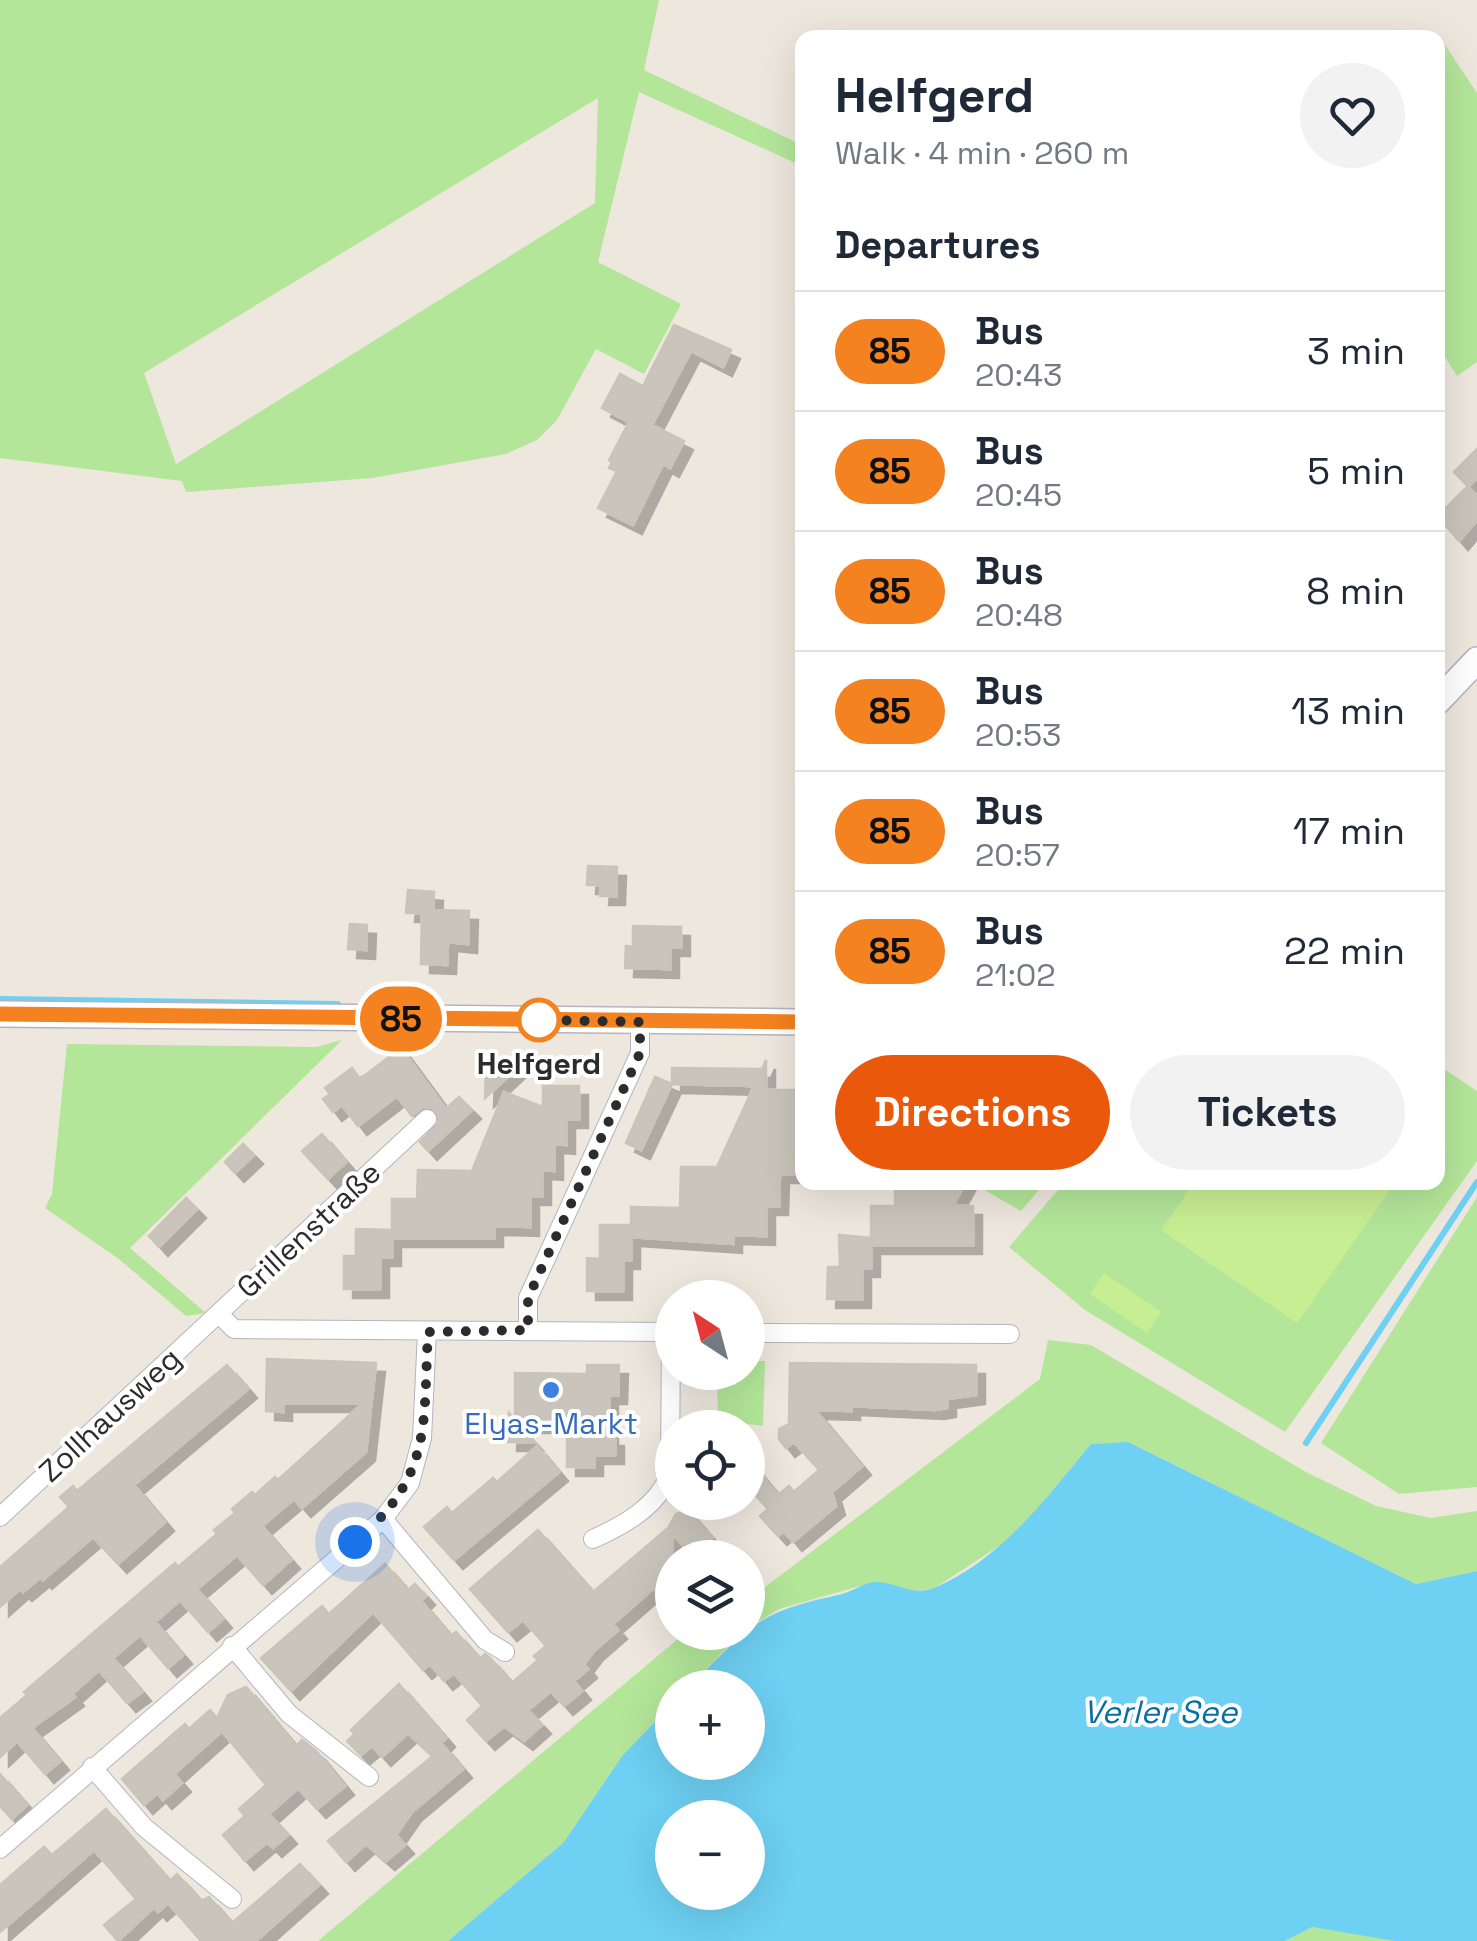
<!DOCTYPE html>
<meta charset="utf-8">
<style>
body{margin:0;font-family:"Space Grotesk",sans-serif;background:#f2f2f3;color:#1f2937;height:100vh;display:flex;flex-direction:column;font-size:38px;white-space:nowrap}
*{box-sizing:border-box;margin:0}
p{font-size:32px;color:#747a83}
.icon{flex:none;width:55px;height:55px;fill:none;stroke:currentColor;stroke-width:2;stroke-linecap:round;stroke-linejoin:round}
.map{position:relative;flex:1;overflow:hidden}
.details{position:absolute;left:795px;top:30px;width:650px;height:1160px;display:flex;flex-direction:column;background:#fff;border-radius:20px;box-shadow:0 10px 40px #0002}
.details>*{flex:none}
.badge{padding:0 20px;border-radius:32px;font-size:35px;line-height:65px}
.needle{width:65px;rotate:324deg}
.buttons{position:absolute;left:655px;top:1280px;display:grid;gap:20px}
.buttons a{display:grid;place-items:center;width:110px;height:110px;border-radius:50%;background:#fff;box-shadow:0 10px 40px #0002;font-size:50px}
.you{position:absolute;width:50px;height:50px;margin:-25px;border:8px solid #fff;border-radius:50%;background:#1a73e8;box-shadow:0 0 0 15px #1a73e833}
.map>.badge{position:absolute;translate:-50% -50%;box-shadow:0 0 0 5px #fff}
h2{padding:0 40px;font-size:38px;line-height:90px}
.round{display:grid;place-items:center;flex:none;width:105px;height:105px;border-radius:52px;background:#f2f2f3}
.head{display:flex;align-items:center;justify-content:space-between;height:170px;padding:0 40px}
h1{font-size:48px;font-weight:600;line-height:75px}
.primary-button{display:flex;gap:20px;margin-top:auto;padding:20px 40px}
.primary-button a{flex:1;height:115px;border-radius:60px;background:#ea580c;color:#fff;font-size:40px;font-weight:600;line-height:115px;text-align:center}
.primary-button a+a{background:#f2f2f3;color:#1f2937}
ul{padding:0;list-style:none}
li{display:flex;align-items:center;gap:30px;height:120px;padding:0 40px;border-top:2px solid #e0e1e3}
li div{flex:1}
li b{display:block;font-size:38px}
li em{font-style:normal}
li .badge{min-width:110px;font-weight:700;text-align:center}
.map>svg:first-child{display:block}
</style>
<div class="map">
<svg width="1477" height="1941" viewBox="0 0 1477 1941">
<defs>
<filter id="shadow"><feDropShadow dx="9" dy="9" stdDeviation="0" flood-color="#0004"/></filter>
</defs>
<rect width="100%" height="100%" fill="#eee7de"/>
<path fill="#b3e699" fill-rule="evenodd" d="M0,0h659l-15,70 158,75v21l-163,-74 -41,170 83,42 -37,70 -48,-25 -39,71 -20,20 -31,14 -134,24 -186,14 -4,-11 -182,-23zM598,98l-3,105 -419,261 -32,-91z
M1439,36l38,57v269l-20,14 -19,-30z
M342,1040l-212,208 76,65 -20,3 -67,-57 -74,-51 7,-14 15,-150 249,3z
M1438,1065l39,26v70l-192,271 -200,-122 -76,-63 55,-64 374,-1z
M972,1183h73l-24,28z
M1477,1197v290l-78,7 -78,-51z
M1048,1340l43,5 215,127 70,34 55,12 46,-7v60l-61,13 -288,-142 -37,2 -75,91 -83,54 -19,2 -40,-9 -95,27 -31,19v-48l13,10 279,-211z
M748,1361h17l-2,65 -45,-6 -1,-47 31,-1z
M685,1633h56l-52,54 -17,1v16l-50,52 -58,86 -116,99h-130z
M1312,1927l73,9 10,5h-110z"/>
<path fill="#c8ee94" d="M1194,1183v-1l201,1 -98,140 -136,-93z
M1104,1273l57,39 -14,21 -57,-39z"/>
<path fill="#6ed0f3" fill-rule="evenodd" d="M1128,1442l288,142 61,-13v370h-82l-83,-14 -27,14h-837l116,-99 58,-86 50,-52v58h76v-74l-59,-1c59,-58 64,-74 149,-92 12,-2 25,-12 36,-13 21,-1 39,15 60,6 68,-29 112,-90 157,-144zM672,1818h76v74h-76z"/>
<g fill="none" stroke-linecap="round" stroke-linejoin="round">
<path stroke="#6ed0f3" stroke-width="6" d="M0,999l338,5
M1306,1443l171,-261"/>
</g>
<path fill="#c9c5bc" stroke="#cac3b7" stroke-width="2.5" filter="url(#shadow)" d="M674,325l57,25 -8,17 -32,-16 -39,74 32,16 -14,27 -7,-4 -30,61 -35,-17 19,-37 -8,-3 3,-6 -3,-2 20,-38 -27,-14 18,-34 23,12z
M1477,449v29l-9,9 9,9v24l-18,21 -21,-25 30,-30 -14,-14z
M588,866l29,1 -1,29h-16l1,-11h-14z
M408,890l26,2 -1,18 36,1 -1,33 -20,-2 -1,23 -26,-1 1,-51h-16z
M350,924l17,1 -1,25 -18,-1z
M633,926l48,1v20h-11v22l-45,-1 1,-22 7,1z
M401,1048l45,61 13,-12 13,13 -44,41 -8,-9 19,-20 -7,-15h-9l-11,9 -15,-20 -39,30 -16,-21 -9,7 -10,-13 7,-5 -5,-6 27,-20 8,11z
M766,1060v30h36v59l-8,-1 -1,26h-13l-1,32h-13v30l-33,-1v9l-102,-7v23h-8v31h-36v-33l13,1v-34h31v-18l49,1 1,-41h36l37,-81 -82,-2v-16l90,1z
M486,1070h29l-30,28z
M655,1077l17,7 -31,66 -15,-7z
M543,1086h36v33h-13v26l-12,-1v27l-12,-1v26h-12v31l-36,-1v12h-102v19h-12v32h-36v-33h12v-27l36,1v-31h25l1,-29 54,1 32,-79 39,15z
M322,1134l24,28 -18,17 -26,-28z
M243,1144l11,11 -19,18 -10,-11z
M895,1182h71l-13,24h20v39h-102v23h-9v31h-35l1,-32h12l-1,-32 32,3v-32h24z
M186,1198l11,11 -38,38 -10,-11z
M267,1359l109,4 -10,89 -64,56 -8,-9 -32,27 29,34 -28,25 -26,-30 -40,34 26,30 -15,13 -28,-32 -25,22 28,33 -15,13 -28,-33 -27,23 29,34 -15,11 -28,-33 -27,24 3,3 -43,31 28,33 -15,13 -28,-33 -17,16v-39l27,-23 -3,-3 151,-129 3,4 39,-33 -3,-4 21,-17 -3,-4 20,-17 3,3 20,-18 3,3 85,-77h-80v9l-17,-1z
M790,1363l186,2v30l-29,4v9l-12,2 -84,-4v5l-36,-1 47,56 -30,26 4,14 -43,36 -9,-11 -6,5 -18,-20 8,-7 -20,-22v-28l30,36 11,-9 5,6 25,-22 -25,-28 -8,6 -7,-9v-10l10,-5z
M227,1365l21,24 -114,96 31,37 -47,42 -25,-27 -50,43 -2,-3 -18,15 -3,-3 -20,18v-40l69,-60 -9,-10 13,-11 4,5z
M587,1365h32l-1,30h-9v42h6v18h-21v12h-27v-43h-49l16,18h-26l1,-29 6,7v-47l72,1z
M537,1446l22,26 -105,88 -30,-33 23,-20 5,6 41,-35 4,4z
M688,1510l24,28 -20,18 -20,-23v50l-12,11 -6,-6 -41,36 5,6 -24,21 -10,13 4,5 -14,12 8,10 -18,15 -13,-15 -23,19 14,15 -18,16 -20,-15 -18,15 -19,-21 15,-14 -28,-33 -10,8 -14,-17 -7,6 -50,-58 -82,79 -30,-33 61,-52 7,8 56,-50 23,26 7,-6 11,12 -5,5 30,35 5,-4 24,27 5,-5 5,4 22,25 26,-23 -4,-4 12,-10 -23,-26 -15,12 -38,-43 68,-59 55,62 75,-64 8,-14z
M399,1684l47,54 -5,5 22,26 -51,43 -16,23 9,10 -19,16 -20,-17 -20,18 -18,-21 105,-85 -25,-23 -26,24 -10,-11 -11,9 -14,-14 8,-7 -4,-4z
M246,1687l50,59 6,-6 14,11 29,35 -28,23 -19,-21 -29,26 19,21 -15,13 -6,-6 -22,19 -22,-26 22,-19 -6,-7 27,-24 -44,-54 -48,43 8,9 -19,17 -6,-7 -13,12 -22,-26 63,-55 4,5 21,-19 7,8 11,-23z
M0,1774l27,31 -15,14 -12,-13z
M106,1809l64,72 7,-7 24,27 8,-4 23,26 68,-59 19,21 -63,56h-55l-33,-38 -10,9 -4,-5 -36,34 -14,-16 32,-26 -42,-49 -94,82v-47l44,-38 8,8z"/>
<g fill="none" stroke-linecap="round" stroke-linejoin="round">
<defs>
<path id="street" d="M219,1314l15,15 438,3
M528,1330v-32l112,-245v-31
M748,1333l262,1
M0,1517l427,-398
M383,1519l102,121 20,12
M593,1539c31,-14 64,-32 77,-65l1,-142
M232,1646l57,68 80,63
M92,1767l52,60 88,72
M0,1849l383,-330 27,-36 12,-45 5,-106"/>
<path id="secondary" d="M1438,701l39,-41
M0,1014l802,8"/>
</defs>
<use href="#street" stroke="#b2b5c0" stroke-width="20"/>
<use href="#secondary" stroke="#b2b5c0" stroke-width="28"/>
<use href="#street" stroke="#fff" stroke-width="18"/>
<use href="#secondary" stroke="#fff" stroke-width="25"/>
</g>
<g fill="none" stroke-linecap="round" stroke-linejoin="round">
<defs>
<path id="line" d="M0,1014l802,8"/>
</defs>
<use href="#line" stroke="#fff" stroke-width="22"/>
<use href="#line" stroke="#f58220" stroke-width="15"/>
<path stroke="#2c2c2c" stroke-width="10" stroke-dasharray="0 18" d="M355,1542c78,-66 68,-116 73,-210l100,-2v-32l112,-245v-31l-101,-2"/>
</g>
<circle fill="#fff" stroke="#f58220" stroke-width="5" cx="539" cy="1020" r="20"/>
<circle fill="#3f7fe0" stroke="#fff" stroke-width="4" cx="551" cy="1390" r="10"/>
<g text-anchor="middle" stroke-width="8" stroke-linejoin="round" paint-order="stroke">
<g font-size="30" font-weight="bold" fill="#2c2c2c" stroke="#fff">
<text x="539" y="1074">Helfgerd</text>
</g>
<g font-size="30" fill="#2c2c2c" stroke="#fff">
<text transform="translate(309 1230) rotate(-43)" y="10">Grillenstraße</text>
<text transform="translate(110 1415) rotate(-43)" y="10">Zollhausweg</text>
</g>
<g font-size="30" fill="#366cbe" stroke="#fff">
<text x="551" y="1434">Elyas-Markt</text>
</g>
<g font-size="32" font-style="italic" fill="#096ea3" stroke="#fff">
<text x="1160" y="1723">Verler See</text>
</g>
</g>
</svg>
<div class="buttons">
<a><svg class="needle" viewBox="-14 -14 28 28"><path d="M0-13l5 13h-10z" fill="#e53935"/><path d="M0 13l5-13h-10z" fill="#747a83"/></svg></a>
<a><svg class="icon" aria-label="locate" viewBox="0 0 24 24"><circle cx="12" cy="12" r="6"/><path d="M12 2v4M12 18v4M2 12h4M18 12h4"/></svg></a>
<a><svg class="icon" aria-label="layers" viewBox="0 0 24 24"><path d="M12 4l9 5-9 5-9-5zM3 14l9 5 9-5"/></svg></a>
<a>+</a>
<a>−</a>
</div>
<div class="you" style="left:355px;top:1542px"></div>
<b class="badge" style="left:401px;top:1019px;background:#f58220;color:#111">85</b>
<section class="details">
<div class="head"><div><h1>Helfgerd</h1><p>Walk · 4 min · 260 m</p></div><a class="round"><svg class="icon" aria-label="heart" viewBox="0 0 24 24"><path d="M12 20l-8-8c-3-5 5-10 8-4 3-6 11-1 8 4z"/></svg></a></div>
<h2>Departures</h2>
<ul>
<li><span class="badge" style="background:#f58220;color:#111">85</span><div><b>Bus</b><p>20:43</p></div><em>3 min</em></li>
<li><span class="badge" style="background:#f58220;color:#111">85</span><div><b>Bus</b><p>20:45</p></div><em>5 min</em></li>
<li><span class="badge" style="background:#f58220;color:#111">85</span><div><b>Bus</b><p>20:48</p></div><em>8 min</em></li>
<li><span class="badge" style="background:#f58220;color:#111">85</span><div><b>Bus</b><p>20:53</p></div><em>13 min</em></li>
<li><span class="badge" style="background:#f58220;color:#111">85</span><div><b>Bus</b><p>20:57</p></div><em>17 min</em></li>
<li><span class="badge" style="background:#f58220;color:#111">85</span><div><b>Bus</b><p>21:02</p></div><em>22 min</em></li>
</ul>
<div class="primary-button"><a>Directions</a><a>Tickets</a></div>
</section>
</div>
